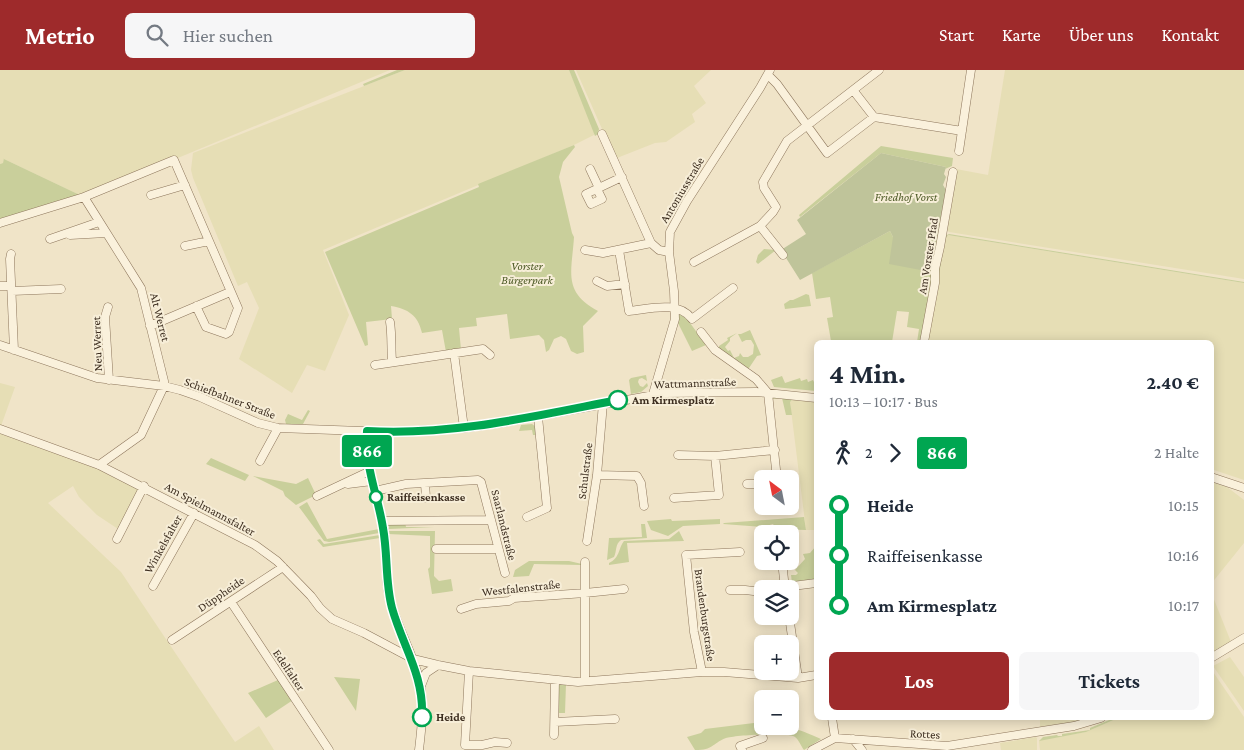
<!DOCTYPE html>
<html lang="de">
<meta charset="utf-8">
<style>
body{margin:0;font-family:"Crimson Pro",serif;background:#f6f6f7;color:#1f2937;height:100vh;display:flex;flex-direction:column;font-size:19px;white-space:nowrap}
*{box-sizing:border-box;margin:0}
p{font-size:16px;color:#747a83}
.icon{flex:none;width:28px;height:28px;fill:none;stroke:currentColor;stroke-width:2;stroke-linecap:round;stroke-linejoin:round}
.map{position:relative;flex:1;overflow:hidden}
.panel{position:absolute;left:814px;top:270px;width:400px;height:380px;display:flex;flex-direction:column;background:#fff;border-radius:8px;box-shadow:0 2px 12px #0003}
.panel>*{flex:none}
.badge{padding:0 10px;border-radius:4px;font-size:18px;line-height:32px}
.needle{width:32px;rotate:328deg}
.controls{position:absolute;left:754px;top:400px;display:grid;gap:10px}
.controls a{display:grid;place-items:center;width:45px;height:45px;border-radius:8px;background:#fff;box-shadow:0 2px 12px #0003;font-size:25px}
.map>.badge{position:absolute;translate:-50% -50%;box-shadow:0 0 0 2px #fff}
.legs{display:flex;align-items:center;gap:8px;height:55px;padding:0 15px;font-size:16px}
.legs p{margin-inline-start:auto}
.summary{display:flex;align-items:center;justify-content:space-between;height:85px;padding:0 15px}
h1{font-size:28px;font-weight:700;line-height:38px}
.primary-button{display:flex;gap:10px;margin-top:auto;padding:10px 15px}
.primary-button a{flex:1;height:58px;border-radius:8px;background:#9e2a2b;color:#fff;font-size:20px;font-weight:700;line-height:58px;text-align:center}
.primary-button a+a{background:#f6f6f7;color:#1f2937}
ul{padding:0 15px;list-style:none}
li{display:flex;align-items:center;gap:18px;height:50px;font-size:19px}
li i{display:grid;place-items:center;width:8px;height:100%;margin:0 6px;background:currentColor}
li i::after{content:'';width:12px;height:12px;margin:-6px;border:4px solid;border-radius:50%;background:#fff}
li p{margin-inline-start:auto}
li:first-child i{background:linear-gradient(#0000 50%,currentColor 0)}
li:last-child i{background:linear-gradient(currentColor 50%,#0000 0)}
header{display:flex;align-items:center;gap:30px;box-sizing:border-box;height:70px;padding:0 25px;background:#9e2a2b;color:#fff}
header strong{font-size:24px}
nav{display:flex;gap:28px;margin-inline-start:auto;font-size:18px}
.search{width:350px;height:45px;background:#f6f6f7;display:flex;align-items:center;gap:12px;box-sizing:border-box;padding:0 18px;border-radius:8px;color:#747a83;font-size:19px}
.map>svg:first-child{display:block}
</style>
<header>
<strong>Metrio</strong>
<div class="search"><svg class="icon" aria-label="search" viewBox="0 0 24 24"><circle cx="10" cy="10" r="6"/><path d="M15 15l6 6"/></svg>Hier suchen</div>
<nav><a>Start</a><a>Karte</a><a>Über uns</a><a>Kontakt</a></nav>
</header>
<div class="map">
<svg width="1244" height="680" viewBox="0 0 1244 680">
<rect width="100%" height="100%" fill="#f0e4c8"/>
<path fill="#e6deb5" d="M0,0h390l-306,127 -80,-38 -1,4 -3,1z
M405,0h164l26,61 -1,4 -20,10 -251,105 26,65 -24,56 -18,-6 -15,28 -53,-34 20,-51 -12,-26 -9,4 -45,-108 -2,-8 2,-17z
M576,0h135l-17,16 12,17 -14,11 3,8 -29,20 -11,1 -38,15 -3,-2z
M1005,0h239v209l-295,-47 -2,-2 9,-61 32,6z
M948,165l296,48v197l-33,-11v-127h-283l17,-103z
M0,313l15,4 -14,39h-1z
M794,329l22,3v128h-10l-16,-128z
M0,362l95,34 44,22 -21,41 -21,-14 -18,-18 -6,-11 -25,17 73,69 114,170 24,-16 15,24h-274z
M1211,412l16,5 17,13v43l-33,41z
M1211,522l20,50 -20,12z
M1230,587l14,20v34l-31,-45z
M1211,599l33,48v33h-204l-1,-9 2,-1 45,-8 32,-14h93z
M1040,648h52l-7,2 -45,7z
M1035,667l2,1v12h-36l-1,-7z"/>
<path fill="#c9cf9b" d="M397,0h8l-41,16 -1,-2z
M569,0h5l25,59 -1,5 -3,2z
M574,75l1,2 -12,15 -4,15 13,56 2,4c-2,34 -12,55 24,74l-15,15 1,26 -7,2 -6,-3 -5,-12 -5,-3 -7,3 -5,11 -3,2 -2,-12 -5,-5 -29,4 -3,-25 -31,4 1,8 -18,2 2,22 -15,2 -4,-22 -20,3c-4,-18 -14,-24 -31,-27l1,13 -26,3 2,23 -3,1 -40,-94 154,-65 -1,-3z
M881,76l72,12 -1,8 -7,3 1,-2 -65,-14 -81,64 -1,-2z
M4,88v1l80,38 -84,25v-58l3,-1z
M890,161l3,6 40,35 -12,70h-4l2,-13 -12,-2 2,-15 -12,-1 -5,31 -61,-1 -4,-23 6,-1 -3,-20 -14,2 -4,-26z
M949,164l295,48v1l-296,-48 -3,4 -17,103h-2l11,-68 8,-38z
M764,179l12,1 -18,14 -2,-2 2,-7z
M806,224l3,1 2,11 -26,3 -1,-5 6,-4h3z
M681,244l4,2 21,29 -14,6 -14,-28 1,-8z
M750,260l11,25 -4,1 -8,12 -3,1 -27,-20v-3l9,-6 -1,-2 10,-5 -7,5v3l-5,6 3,4 2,-1 4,8 5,-2 1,-3 3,4h5l5,-3 1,-9 -3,-5h-5l-4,2 -4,-8h3z
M646,305l1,6 -5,-3 -3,1 -1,3 2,4 3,1 4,-4 1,3 -7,6 -10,2 -2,-14 2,-2z
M782,306l3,7 15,-5 1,3 6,-2 1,3 5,-2 1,2h2v9l-42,-4 -3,-7z
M771,326l45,5v1l-23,-3 -3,3 2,13h-6l-4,-17 -11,1z
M308,340l2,1 -7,13h-17l-1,-4 3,-6 14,6z
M532,354l4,3 1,8h-4l-1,-5 -13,1 2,-6z
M211,388l38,17 -4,6 -39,-17z
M253,406l43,8 12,-6 8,17 -20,10 -11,-9 -2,-5z
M307,432l20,37 52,-10v4l-50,9 -5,-1 -25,-34z
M804,447l2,13 -30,-1 -3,-5 -10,3 -40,-3 1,-1z
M671,449l1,2 48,-2v5l-37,2 -15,10 -17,-6 -4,-9z
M389,452h16l1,5h28l-45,2z
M641,454h4l2,14 -26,2c-6,4 -4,11 -7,17l-7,3 2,-22 33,-1z
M388,461h47l-1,45 5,5 12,-2 2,12 -21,3 -4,-25 2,-2v-31l-42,-2z
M679,461l5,10 -57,2 2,19 -20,3v-2c11,-5 9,-14 15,-22l45,-2z
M380,465v3l-57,9 -6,-7 3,-1 4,5z
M816,476v34l-24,3 -1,-8h5l2,-2 -3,-3 10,-11 -2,-5 7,-1z
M529,491h40l13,3 1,27 -2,-26 -47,-1 -5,12 -16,1 2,-7z
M334,607l26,2 -4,32z
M278,610l15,20 -27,18 -18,-25z
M562,613l4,1 -1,29h-6l-2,-3 2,-25z
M1114,648h4l-32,14 -47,9 4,-4 14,-2 1,1h4v-2l28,-4v-2z
M762,652v4c28,0 34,2 59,13l-17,11c-3,-4 -5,-10 -9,-13 -6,-5 -61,-2 -69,1 -15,6 -12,12 -31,12l-8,-13 14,-4 4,-4z"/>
<path fill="#bfc49a" d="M881,83l65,14 -2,7 2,3 -3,8 3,5 -15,82 -42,-8 4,-27 -3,-6 -90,49 -19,-30 25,-16 -9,-14z"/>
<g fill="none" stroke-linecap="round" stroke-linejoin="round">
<defs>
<path id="minor" d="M768,5l9,9 50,69 47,-36
M853,20l21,27 88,14
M602,64l49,109 8,7 10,2
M959,81l12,-81
M590,99l9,19
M597,119l5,10 -11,5 -5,-10 36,-17
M151,125l34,-10
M84,127l90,-37 64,148 -9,24 -3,2 -20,-7 -10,-21
M0,153l84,-26 57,91 23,93v5l-23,49 -42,30
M70,165l36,-2
M50,169l49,-17
M185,176l24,-5
M585,180l18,3 48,-10
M619,180l10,61c20,-2 49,-11 63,8l41,-31
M11,184l-1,5 4,91
M783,185l-23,-29 13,-14 3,-5 -12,-19 -1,-6 24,-41 92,-71
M694,192l66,-36
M597,211l10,5 18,-2
M0,216h11
M12,221l49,-2
M108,237l-3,10 4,63
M390,252c2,13 1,26 2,39
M150,256l80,-34
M701,262l14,18 41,29 12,14 9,86
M924,272l11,-59v-14l5,-22 13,-75
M0,275l97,33 67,8 16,4 20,7 58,26 20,5 112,4 74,-4 36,-5 165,-30 91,-1 60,6
M454,283l10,75
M375,295l108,-16 7,6
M653,324l22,-75 -1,-28 -5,-39 1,-20 17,-31 73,-113 10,-18
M0,359l99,36 156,80 22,16 34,35 9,12 12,11 32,14 49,26 25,6 31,6 109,11 124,-10h22l74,6 18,-3
M367,361c-3,32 9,63 16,93 5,24 1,49 6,72 7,28 21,52 29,79 7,24 4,50 1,75
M678,385l37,1 60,-6
M260,391l18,-33
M597,405l40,1 4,7 3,23
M1211,407l33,11
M425,413l1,15
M348,414l24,-3
M747,414h15
M375,421l31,-7 72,-4 3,2 24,91
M317,426l53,-25
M674,428l45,-3 -4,-39
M527,447l20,-9 -9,-91
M382,451l109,-1
M117,469l27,-53
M587,471l10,-66 6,-72
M436,479h62
M782,491l3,28
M585,492v119
M153,516l41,-73
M785,517l31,-4
M730,520h15l17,2
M231,532l98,148
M461,539l15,-5 33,-3 5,-3 71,-5 39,-4
M789,546l9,62
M172,570l111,-73
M1211,588l33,-20
M469,601l-4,74h17l13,-3 12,1
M702,602l-8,-40 -8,-77 54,-3
M421,616l5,-13 12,-8
M832,648l3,20
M555,652l60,-3
M554,665l1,-55
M853,669l9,11
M742,680l-2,-4 23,-8
M812,680l23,-12 112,8 127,-20 27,-8"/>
</defs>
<use href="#minor" stroke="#8d765c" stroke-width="9"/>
<use href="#minor" stroke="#faf1dc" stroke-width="8"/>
</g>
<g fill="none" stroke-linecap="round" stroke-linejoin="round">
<defs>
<path id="line-1" d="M422,647c2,-42 -19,-70 -30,-109 -7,-26 -4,-53 -9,-80 -5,-32 -19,-63 -16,-97 85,5 168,-15 251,-31"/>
</defs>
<use href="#line-1" stroke="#fff" stroke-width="11"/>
<use href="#line-1" stroke="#00a651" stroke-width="8"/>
</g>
<g fill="#fff" stroke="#00a651" stroke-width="2.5">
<circle cx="618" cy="330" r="9"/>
<circle cx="376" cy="427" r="6"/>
<circle cx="422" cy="647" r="9"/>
</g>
<g text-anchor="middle" stroke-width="4" stroke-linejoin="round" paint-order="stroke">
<g font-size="12" fill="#3d2e20" stroke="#f7eed8">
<text transform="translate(682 120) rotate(-59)" y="4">Antoniusstraße</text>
<text transform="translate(928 186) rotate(-81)" y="4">Am Vorster Pfad</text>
<text transform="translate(160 247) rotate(76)" y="4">Alt Werret</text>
<text transform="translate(97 274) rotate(-92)" y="4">Neu Werret</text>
<text transform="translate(695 313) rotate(-2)" y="4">Wattmannstraße</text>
<text transform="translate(230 328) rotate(21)" y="4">Schiefbahner Straße</text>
<text transform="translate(585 401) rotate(-83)" y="4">Schulstraße</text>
<text transform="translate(210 439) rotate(28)" y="4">Am Spielmannsfalter</text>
<text transform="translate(504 455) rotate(76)" y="4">Saarlandstraße</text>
<text transform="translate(163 474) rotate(-61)" y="4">Winkelsfalter</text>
<text transform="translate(521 518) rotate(-6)" y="4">Westfalenstraße</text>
<text transform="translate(221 524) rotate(-34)" y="4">Düppheide</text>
<text transform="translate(705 545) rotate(82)" y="4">Brandenburgstraße</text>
<text transform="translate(289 600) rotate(56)" y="4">Edelfalter</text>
<text transform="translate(925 664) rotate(3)" y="4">Rottes</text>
</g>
<g font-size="12" font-style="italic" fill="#4d5a26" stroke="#f7eed8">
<text x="906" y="131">Friedhof Vorst</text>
<text x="527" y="200">Vorster<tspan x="527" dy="14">Bürgerpark</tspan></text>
</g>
<g font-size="12" font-weight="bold" fill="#3d2e20" stroke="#f7eed8" text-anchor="start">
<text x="632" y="334">Am Kirmesplatz</text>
<text x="387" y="431">Raiffeisenkasse</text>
<text x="436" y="651">Heide</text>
</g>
</g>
</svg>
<div class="controls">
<a><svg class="needle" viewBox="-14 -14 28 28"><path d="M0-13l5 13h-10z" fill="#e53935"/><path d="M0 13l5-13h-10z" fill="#747a83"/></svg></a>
<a><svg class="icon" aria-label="locate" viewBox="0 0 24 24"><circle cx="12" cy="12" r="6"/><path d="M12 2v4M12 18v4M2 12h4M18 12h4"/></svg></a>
<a><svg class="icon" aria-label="layers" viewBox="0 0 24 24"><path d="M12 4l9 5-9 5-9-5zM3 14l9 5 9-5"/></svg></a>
<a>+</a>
<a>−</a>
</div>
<b class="badge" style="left:367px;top:381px;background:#00a651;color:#fff">866</b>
<section class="panel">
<div class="summary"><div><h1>4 Min.</h1><p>10:13 – 10:17 · Bus</p></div><b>2.40 €</b></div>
<div class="legs"><svg class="icon" aria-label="walk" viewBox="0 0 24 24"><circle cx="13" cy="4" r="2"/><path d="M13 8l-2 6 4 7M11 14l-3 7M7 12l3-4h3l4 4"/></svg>2<svg class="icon" aria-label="forward" viewBox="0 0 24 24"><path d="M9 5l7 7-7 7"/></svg><b class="badge" style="background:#00a651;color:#fff">866</b><p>2 Halte</p></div>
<ul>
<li><i style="color:#00a651"></i><b>Heide</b><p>10:15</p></li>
<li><i style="color:#00a651"></i><span>Raiffeisenkasse</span><p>10:16</p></li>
<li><i style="color:#00a651"></i><b>Am Kirmesplatz</b><p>10:17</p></li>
</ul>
<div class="primary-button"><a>Los</a><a>Tickets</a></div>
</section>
</div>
